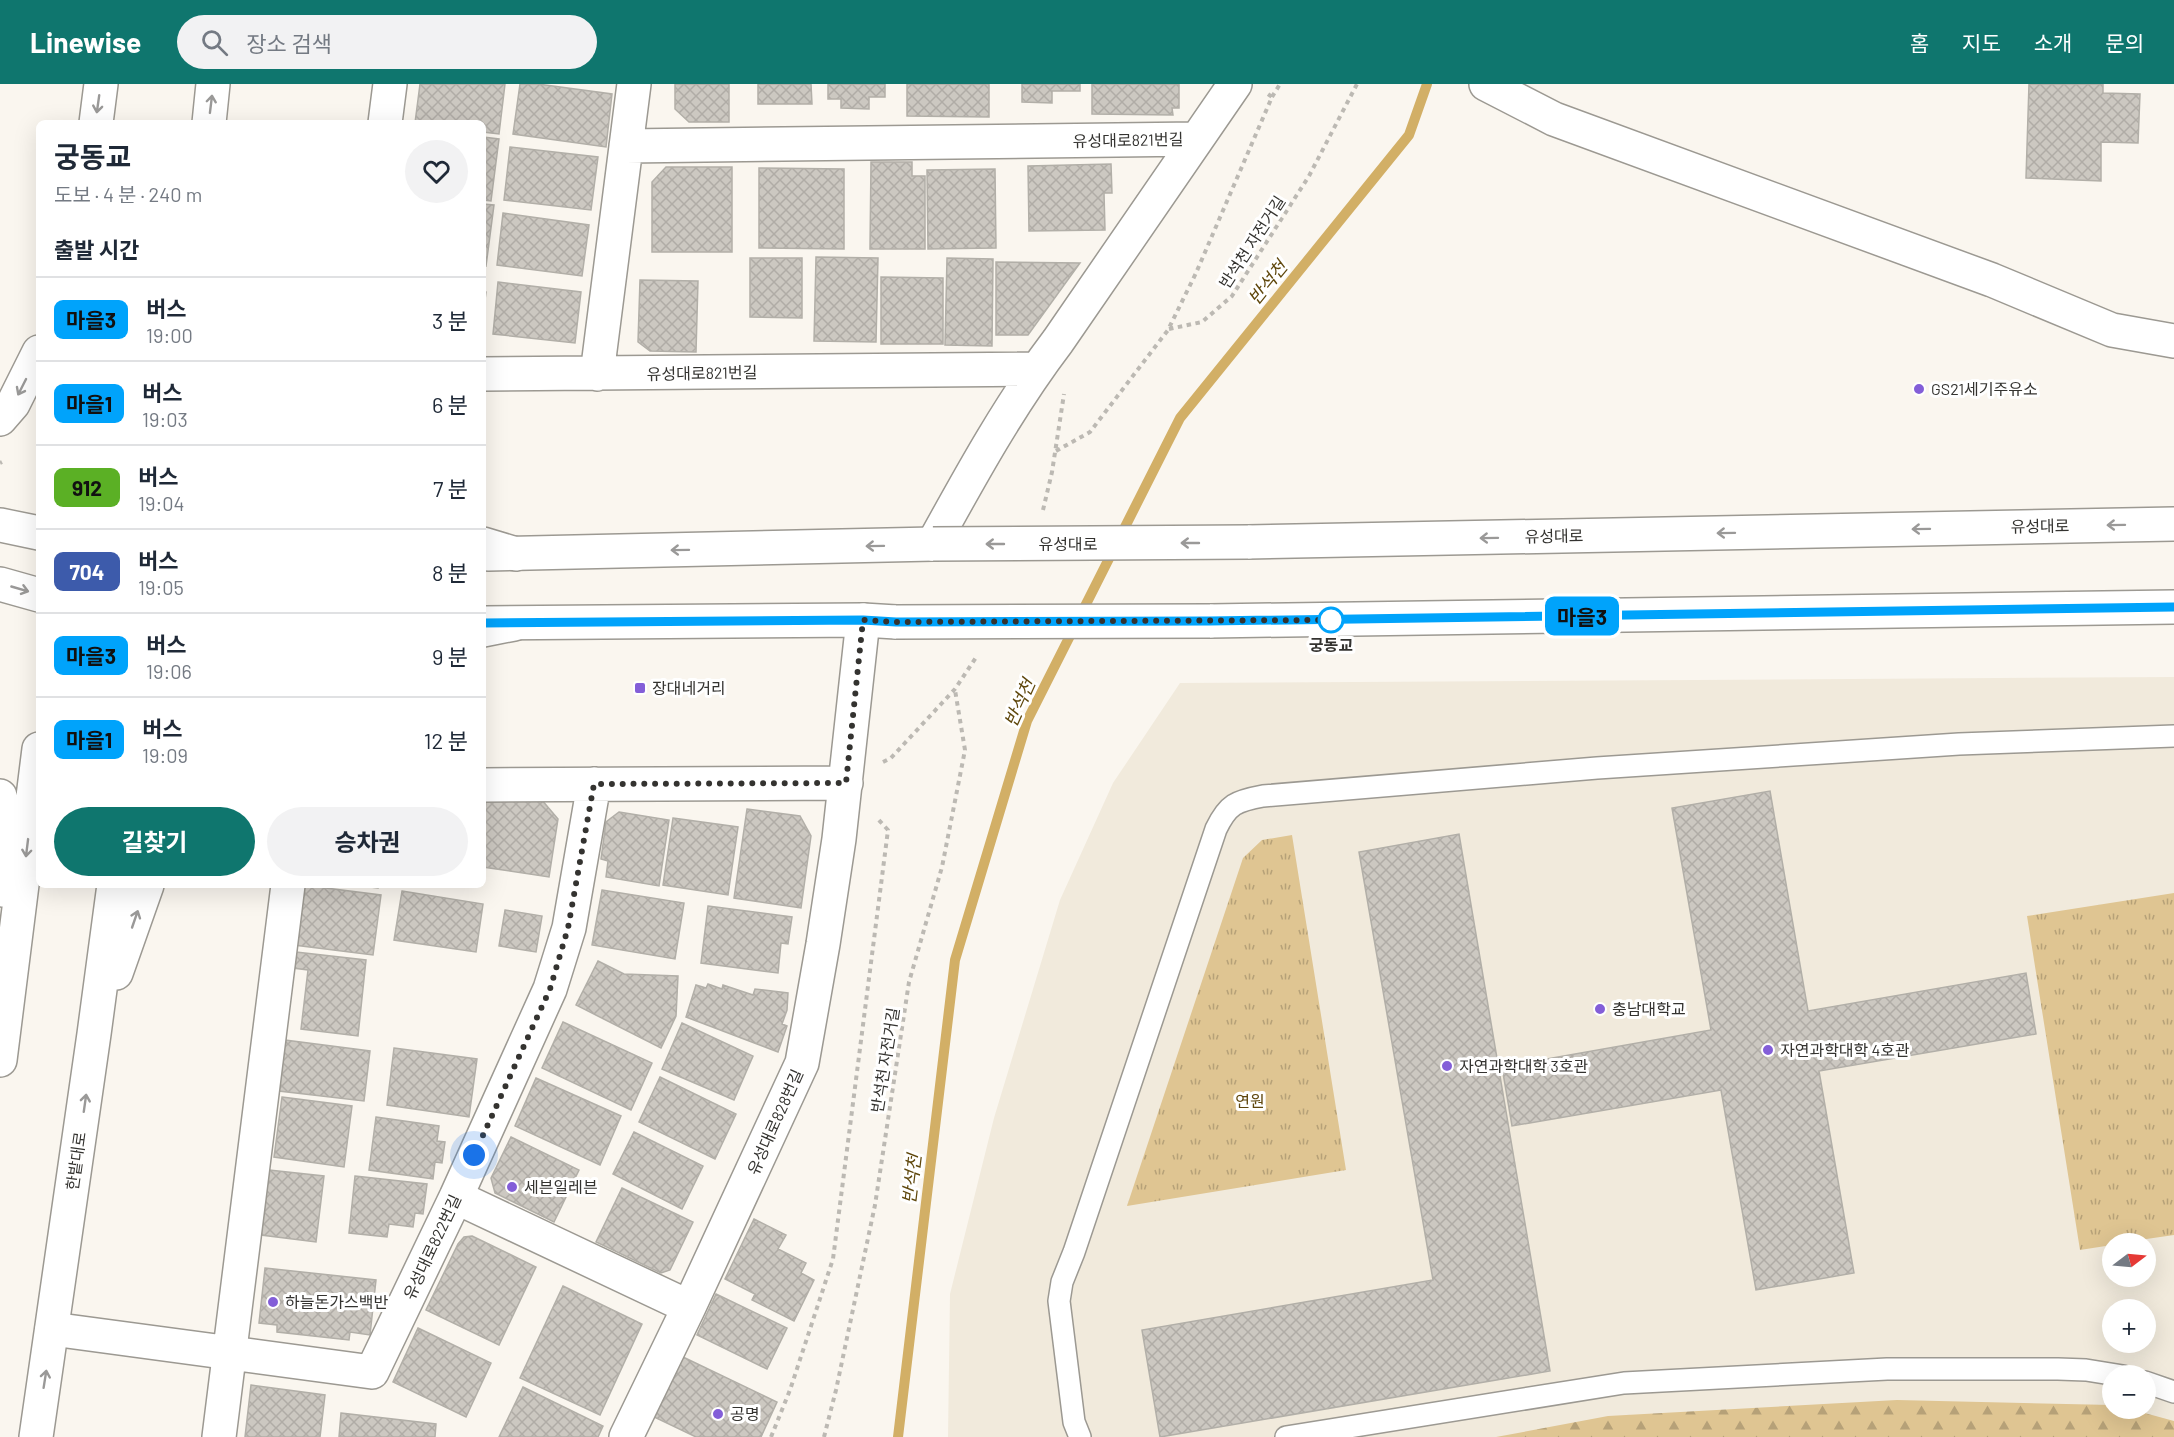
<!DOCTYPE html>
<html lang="ko">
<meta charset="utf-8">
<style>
body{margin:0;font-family:Barlow,"Noto Sans KR",sans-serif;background:#f2f2f3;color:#1f2937;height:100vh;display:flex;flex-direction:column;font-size:22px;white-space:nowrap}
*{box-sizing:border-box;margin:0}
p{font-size:20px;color:#747a83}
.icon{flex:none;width:33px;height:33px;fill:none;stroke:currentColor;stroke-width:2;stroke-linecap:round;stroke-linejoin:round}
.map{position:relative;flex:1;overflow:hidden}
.details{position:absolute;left:36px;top:36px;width:450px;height:768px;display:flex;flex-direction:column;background:#fff;border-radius:9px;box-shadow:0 6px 24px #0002}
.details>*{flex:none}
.badge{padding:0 12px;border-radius:9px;font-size:21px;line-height:39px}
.needle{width:39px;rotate:74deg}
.controls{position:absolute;left:2102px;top:1149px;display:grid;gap:12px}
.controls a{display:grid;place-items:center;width:54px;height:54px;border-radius:50%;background:#fff;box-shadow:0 6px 24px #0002;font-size:30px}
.you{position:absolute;width:30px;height:30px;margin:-15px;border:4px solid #fff;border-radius:50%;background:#1a73e8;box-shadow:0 0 0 9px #1a73e833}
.map>.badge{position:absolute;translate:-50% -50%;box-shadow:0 0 0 3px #fff}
h2{padding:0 18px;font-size:22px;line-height:54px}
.round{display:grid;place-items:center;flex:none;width:63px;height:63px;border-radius:32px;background:#f2f2f3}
.summary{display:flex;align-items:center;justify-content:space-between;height:102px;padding:0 18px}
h1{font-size:28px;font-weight:700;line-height:45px}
.cta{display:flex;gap:12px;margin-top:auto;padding:12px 18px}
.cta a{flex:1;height:69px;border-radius:36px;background:#0f766e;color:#fff;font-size:24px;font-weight:700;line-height:69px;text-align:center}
.cta a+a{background:#f2f2f3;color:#1f2937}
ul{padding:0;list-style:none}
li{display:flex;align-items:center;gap:18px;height:84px;padding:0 18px;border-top:2px solid #e0e1e3}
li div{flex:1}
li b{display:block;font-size:22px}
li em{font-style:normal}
li .badge{min-width:66px;font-weight:700;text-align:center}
header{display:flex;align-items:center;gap:36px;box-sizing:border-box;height:84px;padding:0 30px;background:#0f766e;color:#fff}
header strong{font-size:28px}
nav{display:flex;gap:33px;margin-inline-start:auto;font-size:21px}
.search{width:420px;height:54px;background:#f2f2f3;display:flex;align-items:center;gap:15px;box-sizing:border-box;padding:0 21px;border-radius:33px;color:#747a83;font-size:22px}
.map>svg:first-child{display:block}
</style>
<header>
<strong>Linewise</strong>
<div class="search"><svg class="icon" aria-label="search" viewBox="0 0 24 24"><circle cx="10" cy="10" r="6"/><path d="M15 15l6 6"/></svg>장소 검색</div>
<nav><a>홈</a><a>지도</a><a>소개</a><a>문의</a></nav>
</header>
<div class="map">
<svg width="2174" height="1353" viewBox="0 0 2174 1353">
<defs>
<pattern id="forest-firs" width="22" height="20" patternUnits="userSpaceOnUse" patternTransform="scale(1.5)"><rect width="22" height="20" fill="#dfc592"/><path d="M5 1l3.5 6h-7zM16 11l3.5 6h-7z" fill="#b6a178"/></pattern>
<pattern id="park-tufts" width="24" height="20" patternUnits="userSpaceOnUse" patternTransform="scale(1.5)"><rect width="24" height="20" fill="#dfc592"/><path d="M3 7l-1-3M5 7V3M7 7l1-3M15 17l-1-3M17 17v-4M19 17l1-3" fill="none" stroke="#b6a178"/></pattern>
<pattern id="building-cross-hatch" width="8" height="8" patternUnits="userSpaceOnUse" patternTransform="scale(1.5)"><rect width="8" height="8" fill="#ccc8c1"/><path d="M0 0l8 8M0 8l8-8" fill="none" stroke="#b0aca6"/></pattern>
</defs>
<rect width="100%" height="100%" fill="#faf6ef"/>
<path fill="#f1eadc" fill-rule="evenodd" d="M2174,593v760h-1226l2,-143 44,-176 66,-218 53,-117 67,-100zM2112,1160h33v32h-33zM2112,1226h33v32h-33zM2112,1292h33v32h-33z"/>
<path fill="url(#forest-firs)" d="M1897,1316l215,5v3l18,1 44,12v16h-678l112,-21z"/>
<path fill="url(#park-tufts)" d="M1292,751l54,335 -219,36 116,-348 19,-18z
M2174,809v342l-62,9v1l-32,5 -53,-334z"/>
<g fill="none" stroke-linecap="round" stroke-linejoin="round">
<path stroke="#d2af66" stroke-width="10" d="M898,1353l57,-477 72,-239 153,-303 229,-283 18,-51"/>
</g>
<path fill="url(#building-cross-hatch)" stroke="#b2afa8" stroke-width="1.5" d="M420,0h85l-6,50 -16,-2v-9h-68z
M520,0h18l74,10 -6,53 -93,-13z
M675,0h54v38h-40l-14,-13z
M758,0h53l1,20h-54z
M828,0h57v13h-16v12l-28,-1v-9h-13z
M907,0h82v33l-82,-1z
M1022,0h58v7h-28v12l-30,-1z
M1092,0h87v24h-7l1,7 -81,-1z
M2029,0h74v9l37,1 -2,49 -37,-1v39l-75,-3z
M483,53l16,2 -8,62 -8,-1z
M510,63l88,10 -7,53 -87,-10z
M871,78h41v14h13v73h-55z
M1111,80l1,29h-8l1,37 -76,1 -1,-65z
M666,83h66v85h-80v-70z
M759,84l85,1v80l-85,-1z
M995,85l1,79 -68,1 -1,-79z
M483,120l11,1 -8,61 -3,-1z
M503,129l86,12 -7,51 -85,-11z
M816,173l62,1 -2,84 -62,-1z
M750,174h52v60l-52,-1z
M947,174l46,1 -1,87 -47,-1z
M996,178l84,1 -52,72h-32z
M881,193l62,1v66h-62z
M640,196l58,1 -2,71 -46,-1 -12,-9z
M498,198l83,10 -6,51 -82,-9z
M483,207l3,1 -3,23z
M1770,707l38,220 218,-38 10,61 -217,37 35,202 -98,17 -35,-200 -209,36 -10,-59 209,-37 -39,-222z
M541,715l17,20 -9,58 -66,-10v-39l3,-26z
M747,725l53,7 11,20 -10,72 -67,-10z
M619,728l50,8 -10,66 -53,-9 2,-16 -7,-2 5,-37z
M673,734l65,9 -10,68 -65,-10z
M1459,750l91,537 -390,66 -18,-107 291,-50 -74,-428z
M302,801l79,10 -8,60 -79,-10z
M352,801h26v3z
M602,806l82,13 -9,56 -83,-14z
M402,807l81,13 -7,48 -82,-12z
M708,822l84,11 -4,27 -7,-1 -3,30 -77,-10z
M505,826l37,6 -6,36 -37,-6z
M287,867l79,9 -8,76 -57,-7 7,-59 -23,-3z
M598,877l26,13 54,2 -2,40 -15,32 -85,-43z
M708,900l14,5 1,-4 30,10 2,-6 33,4 -1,17 -5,14 5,2 -9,26 -92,-35 10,-32 10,3z
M563,938l89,41 -21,47 -89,-42z
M682,939l71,33 -19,44 -72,-31z
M285,956l85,11 -6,50 -85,-10z
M394,964l83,11 -8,58 -82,-12z
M660,993l76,37 -21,45 -76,-37z
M536,994l85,38 -21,49 -85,-39z
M282,1013l70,9 -8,61 -70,-10z
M376,1033l63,9 -2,15 8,1 -3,21 -7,-1 -2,17 -64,-9z
M634,1048l69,34 -21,43 -69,-35z
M511,1053l68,33 -25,52 -59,-29 -4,-15z
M269,1086l55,6 -8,66 -55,-7z
M355,1092l72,8 -4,30 -8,-1 -2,14 -24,-3 -2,13 -38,-4z
M622,1104l71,34 -23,48 -9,3 -65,-31z
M754,1135l32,16 -8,14 28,14 -5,10 13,7 -20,41 -42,-21 3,-6 -30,-15z
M472,1152l64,31 -37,78 -73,-35 32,-66 6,-7z
M265,1184l111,12 -6,55 -20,-3 -1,8 -72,-8v-7l-18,-2z
M563,1202l79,38 -42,91 -80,-37z
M716,1210l71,34 -20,41 -70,-34z
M418,1244l73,35 -25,54 -73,-35z
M683,1273l94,45 -16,35h-65l-42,-20z
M251,1301l74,10 -5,42h-75z
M523,1303l80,39 -5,11h-99z
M341,1329l95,11 -1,13h-96z"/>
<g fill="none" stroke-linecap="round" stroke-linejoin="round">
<defs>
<path id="lane" d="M2145,1298l29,10
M1080,1353l-6,-15 -15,-121 3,-19 12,-30 142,-423c12,-25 20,-28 47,-33l334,-28 242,-16 120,-8 215,-8
M1286,1353l338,-54 263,-14h171l28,1 37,6"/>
<path id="street" d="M1486,0l68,35 438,161 120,50 62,11
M385,39l5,-39
M626,62l571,-7
M483,290l554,-5
M597,290l37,-290
M933,460c38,-69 77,-140 125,-203l177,-257
M483,701l363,-2
M456,1113l233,110
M52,1245l320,43 84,-175 94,-208 19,-61 25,-144
M219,1353l69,-552
M626,1353l63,-130 113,-244 21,-119 16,-105 24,-219"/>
<path id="secondary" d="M0,441l39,8
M1248,458l926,-18
M488,470l445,-10
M0,500l39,11
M1210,537l964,-14
M485,539l378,-3 33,2"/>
<path id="primary" d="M96,39l5,-39
M209,39l4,-39
M0,335l13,-15 26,-52
M483,460l33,10
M483,546l31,-6
M0,712l4,25 -1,69
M116,889l31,-88
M0,976l39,-311
M36,1353l58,-403 20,-149"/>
</defs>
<use href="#lane" stroke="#9c9992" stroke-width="24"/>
<use href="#street" stroke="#9c9992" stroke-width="36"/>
<use href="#secondary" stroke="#9c9992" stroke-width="36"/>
<use href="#primary" stroke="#9c9992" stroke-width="36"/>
<path stroke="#bcb9b3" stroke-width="4" stroke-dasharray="4.5 4.5" stroke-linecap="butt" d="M1272,13l8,-13
M1169,245l33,-7 30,-26 77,-120 48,-92
M1056,367l34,-19 78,-102 28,-57 76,-176 -4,-3
M0,379l2,-1
M1043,426l9,-38 12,-78
M883,678l8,-4 64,-69 22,-33
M771,1353l19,-47 43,-131 55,-429 -12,-13
M824,1353l12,-47 39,-185 34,-223 33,-115 23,-117 -10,-60"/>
<use href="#lane" stroke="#fff" stroke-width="21"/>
<use href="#street" stroke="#fff" stroke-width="33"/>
<use href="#secondary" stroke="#fff" stroke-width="33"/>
<use href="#primary" stroke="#fff" stroke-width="33"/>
<defs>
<path id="secondary-bridge" d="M933,460l315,-2
M896,538l314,-1"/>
</defs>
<use href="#secondary-bridge" stroke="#9c9992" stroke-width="36" stroke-linecap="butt"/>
<use href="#secondary-bridge" stroke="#fff" stroke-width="33"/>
</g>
<defs><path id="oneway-shaft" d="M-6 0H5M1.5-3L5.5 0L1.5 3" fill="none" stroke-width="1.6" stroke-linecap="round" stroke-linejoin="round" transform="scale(1.5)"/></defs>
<g stroke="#9a9998">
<use href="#oneway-shaft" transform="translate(98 20) rotate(98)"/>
<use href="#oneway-shaft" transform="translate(211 20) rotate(-83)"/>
<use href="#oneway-shaft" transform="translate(22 303) rotate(117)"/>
<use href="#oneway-shaft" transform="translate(2116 441) rotate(179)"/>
<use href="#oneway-shaft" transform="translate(1921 445) rotate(179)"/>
<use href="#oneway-shaft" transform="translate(1726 449) rotate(179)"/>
<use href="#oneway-shaft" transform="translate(1489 454) rotate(179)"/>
<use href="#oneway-shaft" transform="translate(1190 459) rotate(180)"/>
<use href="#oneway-shaft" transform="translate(995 460) rotate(180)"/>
<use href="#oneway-shaft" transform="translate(875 462) rotate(179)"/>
<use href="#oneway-shaft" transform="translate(680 466) rotate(179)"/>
<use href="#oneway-shaft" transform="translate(20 505) rotate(16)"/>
<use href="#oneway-shaft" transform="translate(27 764) rotate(97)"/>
<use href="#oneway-shaft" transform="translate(135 835) rotate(-71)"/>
<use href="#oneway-shaft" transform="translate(85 1019) rotate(-82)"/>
<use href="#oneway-shaft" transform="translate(45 1295) rotate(-81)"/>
</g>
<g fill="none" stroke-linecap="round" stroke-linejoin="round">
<defs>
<path id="line" d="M483,539l380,-3 33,2 314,-1 964,-14"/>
</defs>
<use href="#line" stroke="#fff" stroke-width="14"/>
<use href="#line" stroke="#00a3fb" stroke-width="9"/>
<path stroke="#343330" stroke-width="6" stroke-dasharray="0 10.8" d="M474,1071l76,-166 18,-61 26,-144 252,-1 17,-163 33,2 435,-2"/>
</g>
<g fill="#835ed8" stroke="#fff" stroke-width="2">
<circle cx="1919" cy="305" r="6"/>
<rect x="634" y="598" width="12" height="12" rx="3"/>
<circle cx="1600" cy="925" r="6"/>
<circle cx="1768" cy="966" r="6"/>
<circle cx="1447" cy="982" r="6"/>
<circle cx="512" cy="1103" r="6"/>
<circle cx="273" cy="1218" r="6"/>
<circle cx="718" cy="1330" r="6"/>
</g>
<circle fill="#fff" stroke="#00a3fb" stroke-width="3" cx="1331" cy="536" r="12"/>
<g text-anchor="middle" stroke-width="6" stroke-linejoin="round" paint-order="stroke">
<g font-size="16" fill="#343330" stroke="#fff">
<text transform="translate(1128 56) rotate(-1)" y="6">유성대로821번길</text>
<text transform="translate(1252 158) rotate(-57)" y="6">반석천 자전거길</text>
<text transform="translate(702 289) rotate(-1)" y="6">유성대로821번길</text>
<text transform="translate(2040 442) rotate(-1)" y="6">유성대로</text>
<text transform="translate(1554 452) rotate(-1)" y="6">유성대로</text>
<text x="1068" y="466">유성대로</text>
<text transform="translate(885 976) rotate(-81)" y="6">반석천 자전거길</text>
<text transform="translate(775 1038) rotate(-66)" y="6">유성대로828번길</text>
<text transform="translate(76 1077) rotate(-82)" y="6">한밭대로</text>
<text transform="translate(432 1163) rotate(-65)" y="6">유성대로822번길</text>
</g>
<g font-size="16" fill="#343330" stroke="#fff" text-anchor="start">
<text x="1931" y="311">GS21세기주유소</text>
<text x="652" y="610">장대네거리</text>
<text x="1612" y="931">충남대학교</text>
<text x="1780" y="972">자연과학대학 4호관</text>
<text x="1459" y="988">자연과학대학 3호관</text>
<text x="524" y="1109">세븐일레븐</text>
<text x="285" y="1224">하늘돈가스백반</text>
<text x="730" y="1336">공명</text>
</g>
<g font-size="16" font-weight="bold" fill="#343330" stroke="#fff">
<text x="1331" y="567">궁동교</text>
</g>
<g font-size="16" fill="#5f460c" stroke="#fff">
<text x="1250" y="1023">연원</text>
</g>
<g font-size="18" font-style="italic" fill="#5f470c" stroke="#fff">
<text transform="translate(1268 199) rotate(-51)" y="6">반석천</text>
<text transform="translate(1020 619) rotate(-66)" y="6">반석천</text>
<text transform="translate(912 1095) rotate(-83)" y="6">반석천</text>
</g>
</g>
</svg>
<div class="controls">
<a><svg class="needle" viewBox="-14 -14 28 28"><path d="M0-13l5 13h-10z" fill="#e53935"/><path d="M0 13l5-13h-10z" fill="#747a83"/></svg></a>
<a>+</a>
<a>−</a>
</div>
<div class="you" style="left:474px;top:1071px"></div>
<b class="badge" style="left:1582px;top:532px;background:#00a3fb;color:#111">마을3</b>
<section class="details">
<div class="summary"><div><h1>궁동교</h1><p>도보 · 4 분 · 240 m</p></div><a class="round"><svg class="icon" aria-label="heart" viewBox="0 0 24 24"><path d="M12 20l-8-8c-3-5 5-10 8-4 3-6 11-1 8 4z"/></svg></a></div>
<h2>출발 시간</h2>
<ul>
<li><span class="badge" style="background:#00a3fb;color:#111">마을3</span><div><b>버스</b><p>19:00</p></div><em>3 분</em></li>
<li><span class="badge" style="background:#00a3fb;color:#111">마을1</span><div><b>버스</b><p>19:03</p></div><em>6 분</em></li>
<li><span class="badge" style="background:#5bb025;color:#111">912</span><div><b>버스</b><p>19:04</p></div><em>7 분</em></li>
<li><span class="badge" style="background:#3d5bab;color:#fff">704</span><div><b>버스</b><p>19:05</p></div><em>8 분</em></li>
<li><span class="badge" style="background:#00a3fb;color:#111">마을3</span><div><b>버스</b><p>19:06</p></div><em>9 분</em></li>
<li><span class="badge" style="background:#00a3fb;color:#111">마을1</span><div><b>버스</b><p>19:09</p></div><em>12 분</em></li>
</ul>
<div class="cta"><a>길찾기</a><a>승차권</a></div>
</section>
</div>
